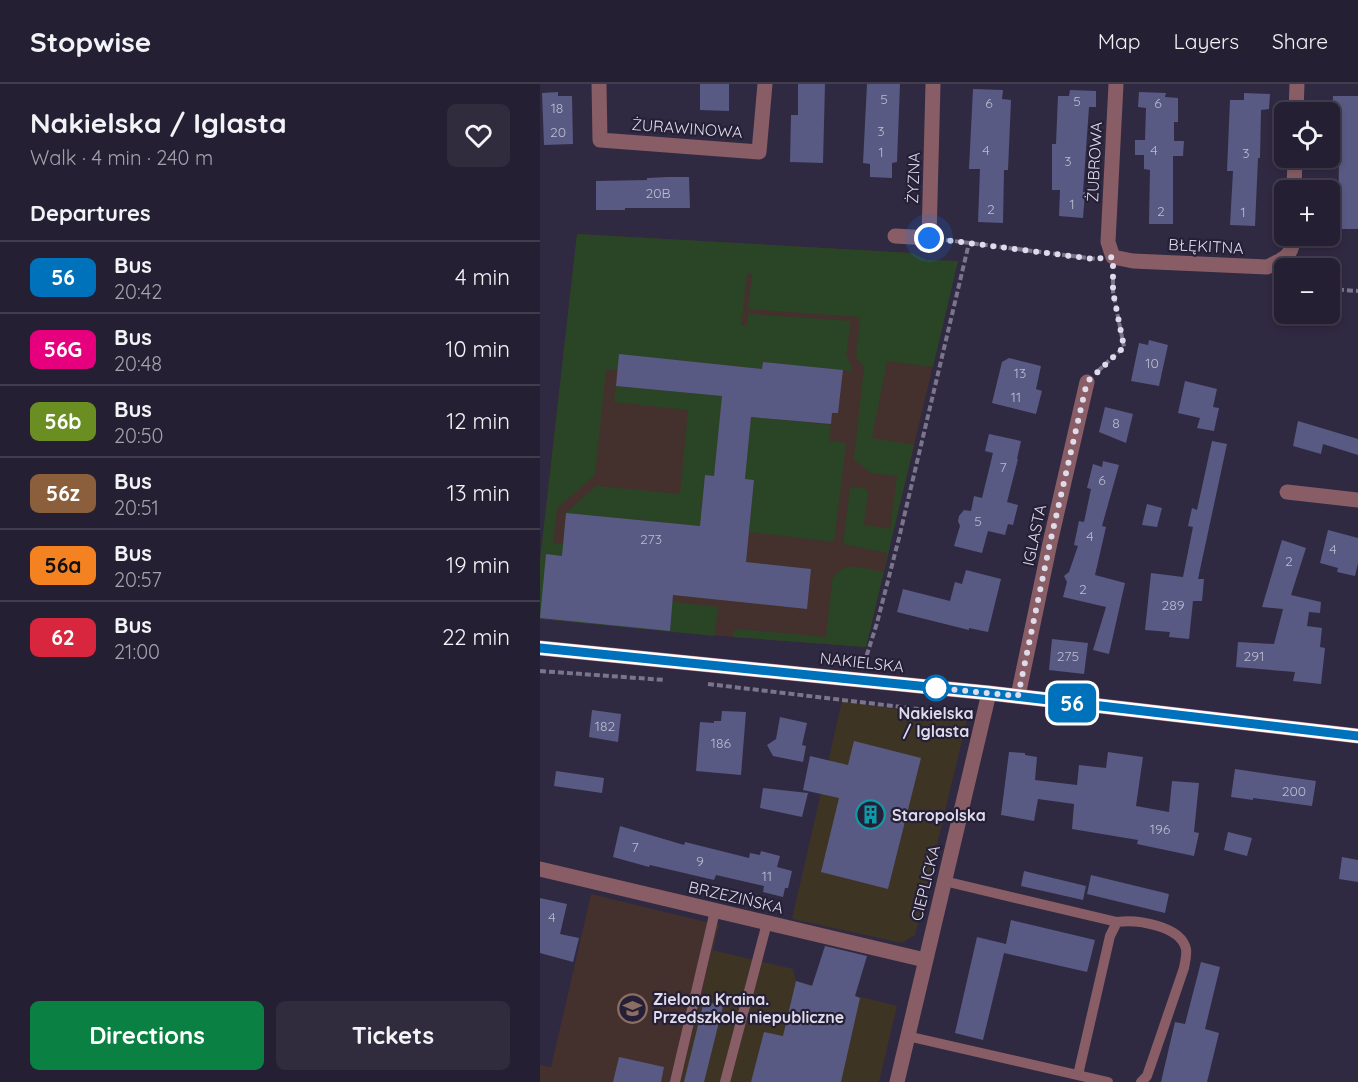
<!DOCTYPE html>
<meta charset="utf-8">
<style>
body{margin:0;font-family:Quicksand,sans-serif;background:#302c3e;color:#f1f3f6;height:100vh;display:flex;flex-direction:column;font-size:22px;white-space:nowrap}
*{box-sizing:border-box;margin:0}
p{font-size:20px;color:#a3a2ac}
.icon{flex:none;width:33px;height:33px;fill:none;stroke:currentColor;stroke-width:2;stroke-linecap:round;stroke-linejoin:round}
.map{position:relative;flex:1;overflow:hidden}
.details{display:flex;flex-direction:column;background:#241f32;width:540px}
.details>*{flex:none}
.badge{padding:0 12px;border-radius:9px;font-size:21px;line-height:39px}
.tools{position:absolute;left:734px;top:18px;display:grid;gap:12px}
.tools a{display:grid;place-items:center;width:66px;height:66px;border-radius:9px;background:#241f32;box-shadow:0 3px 9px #0003,0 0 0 2px #413d4d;font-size:30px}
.you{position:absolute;width:30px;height:30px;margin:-15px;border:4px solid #fff;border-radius:50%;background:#1a73e8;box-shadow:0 0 0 9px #1a73e833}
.map>.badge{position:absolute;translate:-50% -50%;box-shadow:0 0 0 3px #fff}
h2{padding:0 30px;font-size:22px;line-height:54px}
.round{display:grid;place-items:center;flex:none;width:63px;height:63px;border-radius:9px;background:#302c3e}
.headline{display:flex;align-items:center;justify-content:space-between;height:102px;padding:0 30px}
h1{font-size:28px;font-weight:800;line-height:45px}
.primary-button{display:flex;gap:12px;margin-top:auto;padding:12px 30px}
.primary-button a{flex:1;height:69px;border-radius:9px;background:#0b8043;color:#fff;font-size:24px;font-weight:800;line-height:69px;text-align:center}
.primary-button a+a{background:#302c3e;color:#f1f3f6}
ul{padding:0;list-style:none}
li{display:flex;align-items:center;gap:18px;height:72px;padding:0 30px;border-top:2px solid #413d4d}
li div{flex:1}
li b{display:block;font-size:22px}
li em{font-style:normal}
li .badge{min-width:66px;font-weight:700;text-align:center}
header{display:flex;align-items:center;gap:36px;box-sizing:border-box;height:84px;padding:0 30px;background:#241f32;border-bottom:2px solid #413d4d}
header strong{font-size:28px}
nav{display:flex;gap:33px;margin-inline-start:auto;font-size:21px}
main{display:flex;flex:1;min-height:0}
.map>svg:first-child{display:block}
</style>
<header>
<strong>Stopwise</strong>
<nav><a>Map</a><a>Layers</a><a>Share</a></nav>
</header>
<main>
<section class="details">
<div class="headline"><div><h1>Nakielska / Iglasta</h1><p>Walk · 4 min · 240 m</p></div><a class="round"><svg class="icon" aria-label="heart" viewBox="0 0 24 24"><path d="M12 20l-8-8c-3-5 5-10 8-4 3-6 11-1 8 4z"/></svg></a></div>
<h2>Departures</h2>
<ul>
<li><span class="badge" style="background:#0072bc;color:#fff">56</span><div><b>Bus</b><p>20:42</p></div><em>4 min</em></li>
<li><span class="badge" style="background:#e6007e;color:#fff">56G</span><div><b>Bus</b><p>20:48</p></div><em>10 min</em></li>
<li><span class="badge" style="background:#6b8e23;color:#fff">56b</span><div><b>Bus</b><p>20:50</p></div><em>12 min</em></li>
<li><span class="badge" style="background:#8b5e3c;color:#fff">56z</span><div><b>Bus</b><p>20:51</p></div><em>13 min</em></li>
<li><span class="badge" style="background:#f58220;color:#111">56a</span><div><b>Bus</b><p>20:57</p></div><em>19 min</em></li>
<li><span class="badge" style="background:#d7263d;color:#fff">62</span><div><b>Bus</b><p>21:00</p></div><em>22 min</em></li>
</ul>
<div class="primary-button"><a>Directions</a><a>Tickets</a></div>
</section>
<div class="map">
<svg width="818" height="998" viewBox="0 0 818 998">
<rect width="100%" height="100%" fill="#302942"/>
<path fill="#3e3424" d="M302,617l125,19 -52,215 -13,8 -110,-24z
M172,866l81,19 3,12 101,25 -18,76h-198z"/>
<path fill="#44302c" d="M37,150l335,19 14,7 32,1 -92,386 -133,-10 -193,-18v-58z
M51,810l128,31 -38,157h-141v-17l11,2z"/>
<path fill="#2a4525" d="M37,150l335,19 14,7 32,1 -25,106 -46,-6 -15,77 42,7 -48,202 -133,-10 1,-6 2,-2 90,8 6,-56c7,-22 34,-12 51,-9l4,-19 -44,-9 7,-57 14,1 4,3 -4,34 26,4 7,-53 -26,-3 -17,-14 10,-92 -8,-10 4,-40 -112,-8 4,-35 -5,-1 -6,53h6l1,-12 103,7 -5,34 6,12 -1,4 -88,-9 -1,9 -7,-3 -136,-13 -1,15h-12l-11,105 -38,33 -4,35 136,14 -19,35 -21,7 69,8 -3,29 -175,-17v-58z
M76,302l106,10 -8,80 -9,-1 -5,51 -134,-13 30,-27 84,8 8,-84 -74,-8z
M211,333l80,8 -2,16 17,2 -12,99 -85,-10 5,-52 -9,-1z"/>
<path fill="#585a83" d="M160,0h29v27l-29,-1z
M258,0h27l-2,79 -33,-1 1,-47h7z
M327,0h33l-3,78 -5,1v15l-22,-1v-13l-7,-1z
M433,5l30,1 -1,9 9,1 -3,70h-4l-1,53 -25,-1 2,-53h-11z
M530,6l26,1v16h-7l-6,85h2l-2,26 -24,-2 1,-26h-8v-46h4l2,-48h11z
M18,8v4h14l1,48 -29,1 -2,-52z
M599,8l27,1 -1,4 13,1v24h-4v19h10l-1,15h-10v68h-24l1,-54 -6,-1v-14h-9v-15h10l1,-32 -8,-1z
M704,9l26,1 -1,15 -8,1 -1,48h-2l-3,68 -25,-1 3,-54h-6l3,-71h14z
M793,12h25v133h-20l1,-69h-8l1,-16h8l1,-32 -9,-1z
M128,93h21l1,31h-65v2h-29v-29l51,-1v-2z
M609,256l19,5 -9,41 -28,-5 8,-38 9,2z
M79,270l143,15 1,-7 80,8 -5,43h-6l-1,11 -80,-7 -6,62 9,1 -8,82 65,7 -4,40 -134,-14 -3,36 -130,-13 6,-64 16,2 4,-43 134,13 5,-51 9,1 8,-80 -106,-10z
M469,274l32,8 -5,23 6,2 -6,23 -44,-11 10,-41z
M645,297l32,8 -4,18 6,1 -5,23 -17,-3 3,-10 -22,-5z
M565,323l28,7 -7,29 -27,-11z
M758,337l60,18v16l-35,-11 -2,10 -28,-8z
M449,350l32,7 -4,18h1l-11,43 11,3 -5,20 -5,-1 -3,11 -17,-4 -6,22 -28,-7 6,-20 -2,-5 1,-5 5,-6 7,1 3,-15 8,2 11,-45 -8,-2z
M672,357l15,3 -29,135h6l-2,22h-9l-4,38 -20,-2 1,-5 -25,-2 6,-57 32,4 10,-50 -5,-1 4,-18 5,2z
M563,377l16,4 -17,61 4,1 -11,48 30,8 -16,71 -16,-4 13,-43 -43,-10 4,-15 -3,-6 5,-4 9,-26 -4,-1 5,-24 5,1 7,-33 -4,-1 6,-24 9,3z
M607,420l15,4 -5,19 -15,-2z
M788,446l30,8v25l-3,13 -18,-4 1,-4 -18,-5z
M742,456l24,8 -15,47 30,7 -1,11 -11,-1 -2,14 15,2 -2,19 5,1 -4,36 -28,-3 2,-9 -59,-5 2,-25 36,2 9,-35 -21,-2z
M426,486l35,9 -13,53 -19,-4v2l-72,-18 6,-23 47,12 5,-19 7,2z
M512,555l36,4 -4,31 -35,-4z
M52,626l29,4 -3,28 -29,-5z
M182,627l24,1 -5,63 -45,-4 4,-49 14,1v-2h7z
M240,633l27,6 -5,22 4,1 -3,16 -30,-6 -6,-11 9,-6z
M314,657l67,17 -33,131 -67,-17 18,-74 -36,-8 7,-34 38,9z
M469,668l16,1v2l12,2 -2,23 42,5 2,-20 27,3 2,-16 35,5 -7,49 33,6 3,-31 27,2 -5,49 5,1 -5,23 -57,-12 1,-4 -66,-11 2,-25 -36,-5 -4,22 -33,-6z
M695,685l81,12 -4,25 -59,-8v2l-22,-3z
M16,687l48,7 -2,15 -48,-7z
M223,704l45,5 -6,24 -42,-9z
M80,742l64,19 1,-3 64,16 1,-5 10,2 1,-4 19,5 -3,11 15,4 -4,17h-3l-2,9 -20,-5 1,-6 -48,-11 -2,5 -64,-15 -1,2 -36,-10z
M688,748l24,6 -5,18 -23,-6z
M802,773l16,3v22l-19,-3z
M484,787l62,15 -3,14 -62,-14z
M551,791l78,19 -4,19 -78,-19z
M0,814l27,6 -7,30 19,4 -6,24 -33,-9z
M471,836l84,20 -8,32 -83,-19 -21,87 -28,-7 22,-96 29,7z
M285,862l42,10 -12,40 5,2 -19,84h-90l13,-50 19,4 13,-55 16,5z
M661,878l19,5 -15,62 14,4 -12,49h-46l14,-60 10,2z
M164,917l19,5 -19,76h-20z
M79,973l45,10 -3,15h-48z"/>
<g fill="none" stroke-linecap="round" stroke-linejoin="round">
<path stroke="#7a758a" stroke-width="4" stroke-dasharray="6 3" stroke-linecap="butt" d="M406,156l150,19
M789,205l29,2
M558,287l26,-24 -11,-55v-18
M324,580l13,-41 22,-85 70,-295
M0,587l125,9
M168,600l261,31"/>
<path stroke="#885d65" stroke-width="10" d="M404,797l173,41
M367,952l201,46
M538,991l32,-139 7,-14c20,-3 64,4 69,27 1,6 -1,13 -2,19l-37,108 -6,6
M135,998l40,-171
M185,998l42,-159"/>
<path stroke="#885d65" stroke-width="15" d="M59,0l1,56 159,12 6,-68
M576,0l-8,158 5,15 20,4 134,6c17,-8 26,-11 26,-31
M756,28l1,-28
M754,106l1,-32
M355,152l34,2 4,-154
M747,408l71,8
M478,612l32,-153 37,-161
M0,785l385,91
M357,998l92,-389"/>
<path stroke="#ba7783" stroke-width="15" d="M0,564l449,45 369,43"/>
</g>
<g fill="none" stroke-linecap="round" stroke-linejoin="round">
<defs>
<path id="line" d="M0,564l449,45 369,43"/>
</defs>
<use href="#line" stroke="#fff" stroke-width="14"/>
<use href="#line" stroke="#0072bc" stroke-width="9"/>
<path stroke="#dedbeb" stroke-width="6" stroke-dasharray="0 10.8" d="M389,154l165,21 19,-2v35l11,55 -37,35 -37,161 -32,153 -82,-8"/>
</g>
<defs>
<symbol id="building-ring" viewBox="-11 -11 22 22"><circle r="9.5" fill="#262037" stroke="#0f9aa8" stroke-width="1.5"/><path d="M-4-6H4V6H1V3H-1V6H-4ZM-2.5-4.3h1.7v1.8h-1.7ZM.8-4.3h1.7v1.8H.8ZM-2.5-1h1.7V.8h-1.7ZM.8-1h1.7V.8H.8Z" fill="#0f9aa8"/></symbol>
<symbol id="school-ring" viewBox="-11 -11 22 22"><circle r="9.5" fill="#262037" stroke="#8d6e63" stroke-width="1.5"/><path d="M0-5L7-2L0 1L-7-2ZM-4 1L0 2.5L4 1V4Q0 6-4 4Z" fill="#8d6e63"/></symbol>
</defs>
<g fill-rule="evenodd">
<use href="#building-ring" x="314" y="714" width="33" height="33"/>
<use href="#school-ring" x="76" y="908" width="33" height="33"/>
</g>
<circle fill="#fff" stroke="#0072bc" stroke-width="3" cx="396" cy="604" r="12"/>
<g text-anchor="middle" stroke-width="4.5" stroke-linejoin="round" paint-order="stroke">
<g font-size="14" fill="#bcbbd1">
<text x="344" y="20">5</text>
<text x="537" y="22">5</text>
<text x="449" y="24">6</text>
<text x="618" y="24">6</text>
<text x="17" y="29">18</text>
<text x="341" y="52">3</text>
<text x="18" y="53">20</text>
<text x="446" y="71">4</text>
<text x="614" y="71">4</text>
<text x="341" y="73">1</text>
<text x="706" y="74">3</text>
<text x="528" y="82">3</text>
<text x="118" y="114">20B</text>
<text x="532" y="125">1</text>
<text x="451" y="130">2</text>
<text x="621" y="132">2</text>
<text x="703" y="133">1</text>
<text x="612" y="284">10</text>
<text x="480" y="294">13</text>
<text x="476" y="318">11</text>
<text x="576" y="344">8</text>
<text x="463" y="388">7</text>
<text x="562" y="401">6</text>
<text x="438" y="442">5</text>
<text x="550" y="457">4</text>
<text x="111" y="460">273</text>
<text x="793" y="470">4</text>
<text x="749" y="482">2</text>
<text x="543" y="510">2</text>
<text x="633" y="526">289</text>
<text x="528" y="577">275</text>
<text x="714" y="577">291</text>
<text x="65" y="647">182</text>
<text x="181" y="664">186</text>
<text x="754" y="712">200</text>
<text x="620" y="750">196</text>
<text x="95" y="768">7</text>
<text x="160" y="782">9</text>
<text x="227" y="797">11</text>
<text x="12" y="838">4</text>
</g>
<g font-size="16" fill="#dedbeb" stroke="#262037">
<text transform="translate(147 44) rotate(4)" y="6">ŻURAWINOWA</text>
<text transform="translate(554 78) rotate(-87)" y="6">ŻUBROWA</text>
<text transform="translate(373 94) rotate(-88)" y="6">ŻYZNA</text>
<text transform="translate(666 162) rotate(3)" y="6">BŁĘKITNA</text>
<text transform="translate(494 451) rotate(-78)" y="6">IGLASTA</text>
<text transform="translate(322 578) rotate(6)" y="6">NAKIELSKA</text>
<text transform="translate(385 799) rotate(-76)" y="6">CIEPLICKA</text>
<text transform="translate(196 813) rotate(13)" y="6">BRZEZIŃSKA</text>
</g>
<g font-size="16" font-weight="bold" fill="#dedbeb" stroke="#262037">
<text x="396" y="635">Nakielska<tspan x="396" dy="18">/ Iglasta</tspan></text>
</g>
<g font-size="16" font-weight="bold" fill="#dedbeb" stroke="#262037" text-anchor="start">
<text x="352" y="737">Staropolska</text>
<text x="113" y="921">Zielona Kraina.<tspan x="113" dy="18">Przedszkole niepubliczne</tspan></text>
</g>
</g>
</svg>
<div class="tools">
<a><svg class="icon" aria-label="locate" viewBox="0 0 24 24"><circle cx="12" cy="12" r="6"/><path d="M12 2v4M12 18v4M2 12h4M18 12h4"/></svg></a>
<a>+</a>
<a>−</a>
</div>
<div class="you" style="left:389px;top:154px"></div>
<b class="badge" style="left:532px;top:619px;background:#0072bc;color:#fff">56</b>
</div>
</main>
